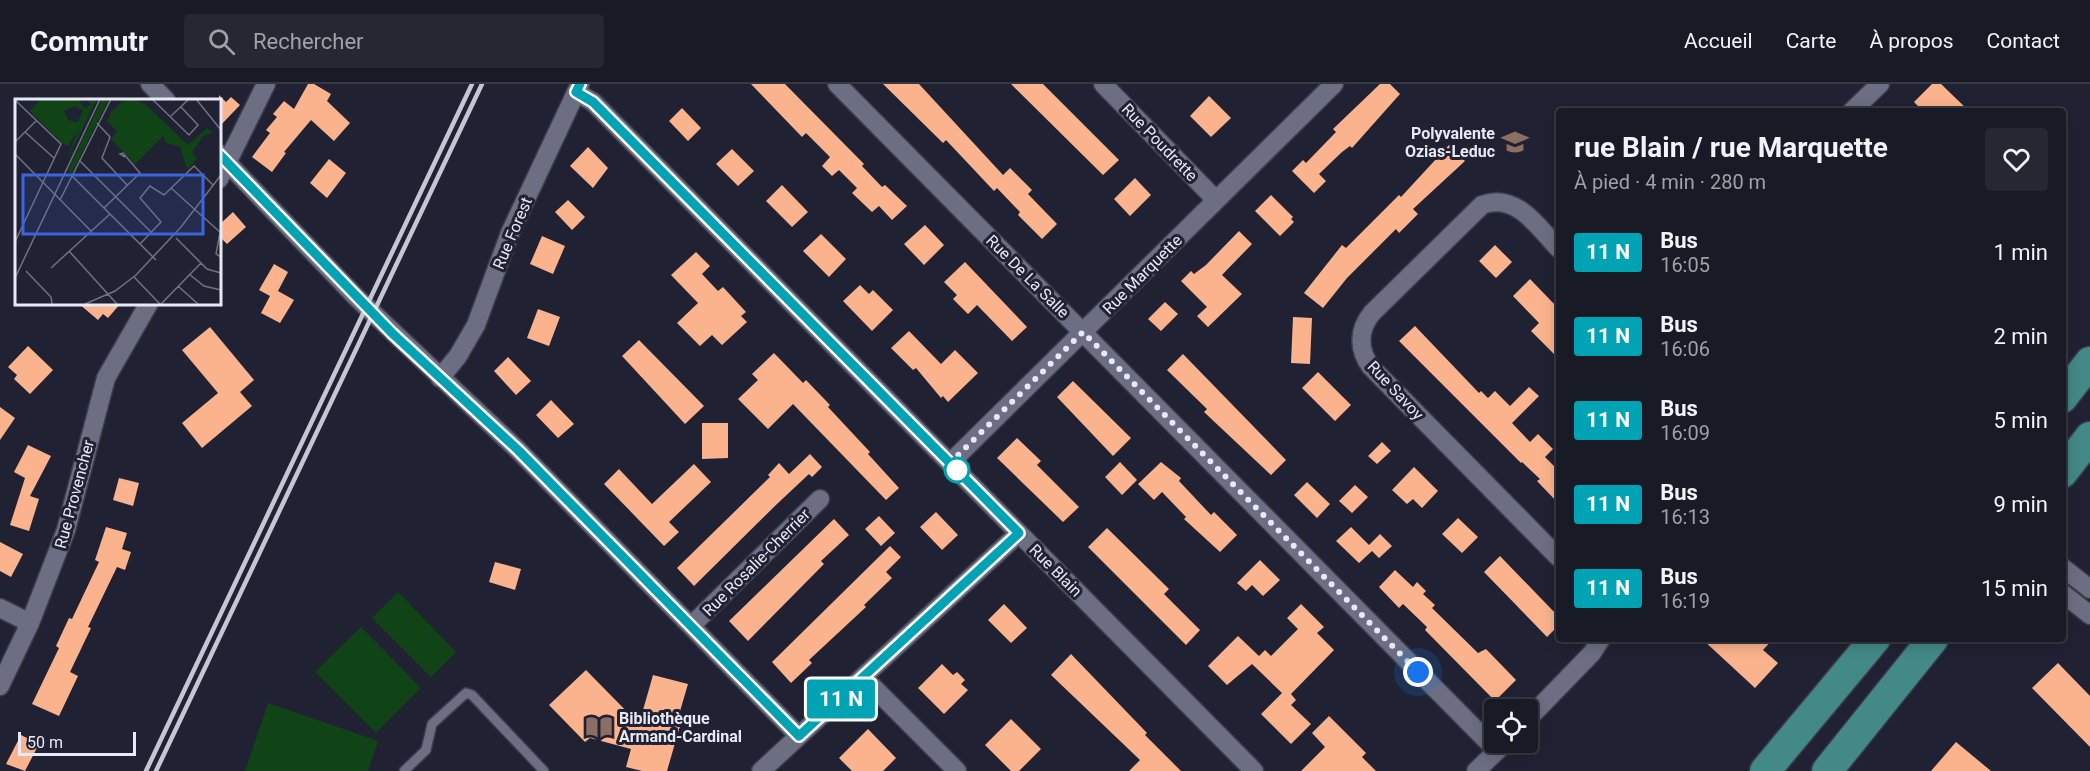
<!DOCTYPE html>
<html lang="fr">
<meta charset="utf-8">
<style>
body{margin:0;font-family:Roboto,sans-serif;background:#252732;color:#f1f3f6;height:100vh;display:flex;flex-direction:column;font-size:22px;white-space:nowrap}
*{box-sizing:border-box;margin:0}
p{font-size:20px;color:#9fa1a7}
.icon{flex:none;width:33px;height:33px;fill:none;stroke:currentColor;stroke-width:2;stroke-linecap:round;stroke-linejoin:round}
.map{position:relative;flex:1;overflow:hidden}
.panel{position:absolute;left:1556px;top:24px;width:510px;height:534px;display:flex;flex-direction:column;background:#181a26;border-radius:6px;box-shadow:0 3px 15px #0003,0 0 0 2px #363843}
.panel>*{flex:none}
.badge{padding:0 12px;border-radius:4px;font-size:21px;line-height:39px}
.tools{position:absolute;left:1484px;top:615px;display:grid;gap:12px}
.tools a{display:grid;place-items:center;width:54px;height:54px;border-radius:6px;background:#181a26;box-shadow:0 3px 15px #0003,0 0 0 2px #363843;font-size:30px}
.scale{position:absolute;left:18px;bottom:15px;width:118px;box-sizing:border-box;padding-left:6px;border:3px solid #e7e9f5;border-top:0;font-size:16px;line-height:21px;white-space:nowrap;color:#e7e9f5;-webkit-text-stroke:4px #202233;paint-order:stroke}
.you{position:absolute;width:30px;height:30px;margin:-15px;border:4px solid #fff;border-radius:50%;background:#1a73e8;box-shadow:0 0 0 9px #1a73e833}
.map>.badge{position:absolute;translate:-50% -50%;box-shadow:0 0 0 3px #fff}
.round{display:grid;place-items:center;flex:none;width:63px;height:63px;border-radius:6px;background:#252732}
.summary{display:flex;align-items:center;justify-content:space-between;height:102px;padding:0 18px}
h1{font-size:28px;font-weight:700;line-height:45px}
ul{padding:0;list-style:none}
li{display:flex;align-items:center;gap:18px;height:84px;padding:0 18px}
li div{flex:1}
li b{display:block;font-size:22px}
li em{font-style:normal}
li .badge{min-width:66px;font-weight:700;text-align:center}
header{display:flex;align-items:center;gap:36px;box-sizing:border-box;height:84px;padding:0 30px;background:#181a26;border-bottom:2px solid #363843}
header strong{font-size:28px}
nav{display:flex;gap:33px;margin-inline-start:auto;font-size:21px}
.search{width:420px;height:54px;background:#252732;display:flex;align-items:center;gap:15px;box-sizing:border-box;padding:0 21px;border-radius:6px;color:#9fa1a7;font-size:22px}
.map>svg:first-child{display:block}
</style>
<header>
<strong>Commutr</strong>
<div class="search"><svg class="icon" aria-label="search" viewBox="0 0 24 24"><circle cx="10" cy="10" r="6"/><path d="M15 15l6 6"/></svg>Rechercher</div>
<nav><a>Accueil</a><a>Carte</a><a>À propos</a><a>Contact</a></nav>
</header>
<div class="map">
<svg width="2090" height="687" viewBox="0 0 2090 687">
<rect width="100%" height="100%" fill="#202233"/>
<path fill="#104417" d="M398,508l58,60 -25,25 -59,-59z
M361,543l60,61 -45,45 -61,-61z
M268,619l110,38 -10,30h-123z"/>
<path fill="#fab38c" d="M308,0h6l17,10 -4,7 23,22 -16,18 -23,-21 -27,32 2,1 -14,19 -20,-15 18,-24 -4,-3 11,-13 -4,-3 11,-13 10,8z
M751,0h34l79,80 -2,2 20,21 3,-2 22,21 -15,14 -13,-14 -7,6 -20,-19 5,-5 -18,-18 -7,6 -10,-10 8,-9 -24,-24 -4,4z
M883,0h36l84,91 7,-7 22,22 -4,4 29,30 -15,15 -24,-24 2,-3 -23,-24 -3,3 -48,-51 -3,3z
M1011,0h32l76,76 -16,15z
M1380,0h10l10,10 -48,54 -2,-2 -8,6 -23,22 7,7 -12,12 -22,-22 11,-11 3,3 30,-31 -3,-3z
M1932,0h9l28,27h-46l-9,-9z
M219,11l7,7 5,-5 9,8 -21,22z
M1209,12l22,22 -20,19 -21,-21z
M682,24l19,20 -13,13 -19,-20z
M1449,61l16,16 -52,48 5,5 -19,19 -3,-4 -49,49 -24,30 -19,-15 38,-48 4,3 53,-53 2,2z
M588,63l20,21 -15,20 -23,-22z
M732,65l22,22 -16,15 -22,-22z
M329,75l17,14 -19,25 -17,-15z
M1135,94l16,17 -21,21 -16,-17z
M782,101l26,27 -16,15 -26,-26z
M1271,111l22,22 -2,2 3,3 -14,14 -25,-25z
M568,116l17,17 -13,13 -17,-18z
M233,128l13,15 -19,17 -8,-8v-11z
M925,141l19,20 -20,20 -20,-21z
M1239,147l13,13 -30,31 20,19 -34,33 -11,-11 10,-9 -26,-26 10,-10 3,3 12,-9z
M821,150l25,25 -17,18 -26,-26z
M542,152l23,10 -12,28 -23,-10z
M1495,161l17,17 -16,16 -17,-17z
M696,168l14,14 -8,8 16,17 5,-4 23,25 -5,4 6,6 -25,23 -10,-10 -12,11 -23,-23 21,-20 -27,-28z
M965,178l62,65 -15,14 -35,-36 -9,9 -15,-15 4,-4 -13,-13z
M274,180l14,8 -10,19 16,9 -14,23 -19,-10 9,-17 -11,-6z
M1530,195l28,29v50l-27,-27 8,-8 -26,-27z
M860,201l9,9 4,-4 20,20 -21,21 -29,-30z
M1165,218l13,12 -17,17 -13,-12z
M78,219h43l-13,15 -5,-4 -5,6z
M538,225l22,8 -11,29 -22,-8z
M1293,233l19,1 -2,46 -19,-1z
M1415,242l64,67 2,-2 7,7 7,-7 15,15 19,-19 10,9 -27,27 18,19 8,-8 15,15 -8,8 13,13v33l-21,-22 3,-2 -18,-17 -1,1 -122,-122z
M210,243l44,53 -14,12 12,14 -50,42 -20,-25 36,-30 -36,-43z
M909,247l32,33 14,-14 23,23 -30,29 -5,-6 -2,2 -25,-30 -3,2 -22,-22z
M639,256l65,66 -19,18 -63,-68z
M28,262l25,24 -23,24 -16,-15 3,-4 -9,-8z
M774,269l29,30 3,-3 24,25 -2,2 42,45 -2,2 31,34 -13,12 -93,-96 -25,25 -30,-30 20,-19 -6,-6z
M1183,270l103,106 -15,15 -67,-63 3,-3 -40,-39z
M508,273l23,24 -15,14 -22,-24z
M1318,288l33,33 -16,16 -33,-33z
M1073,297l58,57 -18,18 -56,-59z
M551,316l23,24 -16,14 -22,-23z
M0,323l15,11 -15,22z
M702,339h26v35l-26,1z
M1017,354l24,23 -4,4 42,42 -16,15 -66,-64z
M1382,358l9,9 -14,13 -9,-8z
M28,361l23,11 -21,40 9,3 -10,32 -19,-6 15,-47 -11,-6z
M810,370l12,13 -10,10 -3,-3 -32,30 -83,82 -17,-18 93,-91 -2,-2 11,-12 10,11z
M1120,378l17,18 -15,15 -17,-18z
M1161,378l20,16 -2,3 32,34 3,-3 23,23 -17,17 -36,-33 2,-2 -24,-25 -8,8 -16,-16z
M694,380l17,18 -42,40 10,10 -15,14 -60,-62 15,-15 33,35z
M1414,383l24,24 -16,17 -9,-9 -6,5 -15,-14z
M119,394l20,5 -6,23 -20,-6z
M1307,398l23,22 -13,14 -23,-23z
M1355,401l13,12 -16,16 -13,-12z
M936,428l22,23 -16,15 -22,-23z
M879,432l16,17 -14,13 -16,-17z
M1458,434l20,19 -16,16 -20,-19z
M834,435l15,16 -28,26 3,3 -76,77 -19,-20z
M106,443l21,6 -5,16 9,3 -6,18 -8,-3 -29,60 3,1 -21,44 8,4 -19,40 -27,-12 27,-56 -3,-2 13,-28 3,1 27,-57 -4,-2z
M1351,443l18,18 11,-11 12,12 -13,12 -7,-7 -13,12 -23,-22z
M1107,444l62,61 -5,5 36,36 -14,15 -98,-98z
M0,458l23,12 -12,23 -11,-6z
M890,462l11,11 -15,15 6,6 -28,27 2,2 -57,53 3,3 -21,20 -19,-21z
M1500,472l58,60v10l-11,11 -63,-65z
M1260,476l20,20 -17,16 -11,-11 -6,6 -9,-8z
M495,478l26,7 -6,21 -26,-8z
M1395,486l18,17 4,-5 9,9 -3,3 12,11 -3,3 46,45 8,-4 30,31 -21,21 -70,-71 2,-3 -24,-23 -4,4 -20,-21z
M1004,520l23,24 -16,15 -23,-23z
M1301,520l23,23 -7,6 17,17 -43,44 5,6 -5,5 20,19 -20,20 -30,-30 21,-21 -30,-29 -25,21 -19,-19 30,-30 21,20 6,-6 6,6 27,-27 -11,-11z
M1702,555h71l-10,11 15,13 -23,25z
M1071,570l76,79 -2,2 36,36h-52l11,-11 -89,-85z
M2058,579l32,33v51l-58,-59z
M942,580l11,11 4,-3 8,8 -4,4 7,6 -24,24 -26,-26z
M586,586l53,54 14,-49 35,9 -10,34 4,1 -15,52h-25l-16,-4 5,-18 -41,-11 -5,4 -36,-37z
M1329,632l37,37 -4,4 14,14h-75l24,-24 -13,-14z
M1011,635l30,30 -22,22h-8l-26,-26z
M868,645l28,29 -13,13h-31l-13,-13z
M21,651l18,9 -14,27 -19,-7z
M1956,658l35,29h-60z"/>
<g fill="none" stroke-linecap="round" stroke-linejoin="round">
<defs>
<path id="lane" d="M404,687l22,-21 6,-26 34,-31 6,2 72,76"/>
<path id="street" d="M150,0l16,16
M837,0l660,667
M1103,0l113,116
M576,8l17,10 661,669
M1852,27l28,-27
M219,70l137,143 162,153 281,286
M219,95l47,-95
M1558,164c-20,-21 -42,-56 -76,-43l-110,108c-14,17 -14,37 -1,54l187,190
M440,294l18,-22 18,-31 34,-92 70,-149
M950,379l384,-379
M2062,483l28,22
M2062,509l28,22
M0,524l30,15
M692,541l128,-126
M864,594l93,93
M0,602l30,-63 36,-93 40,-152 43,-75
M1527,636l65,-67 9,-14
M761,687l258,-238
M1476,687l29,-28"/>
<path id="primary" d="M2062,314l28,-36
M2062,389l28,-36
M1765,687l110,-132
M1827,687l106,-132"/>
</defs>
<use href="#lane" stroke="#3b3d4a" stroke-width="12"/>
<use href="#street" stroke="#3b3d4a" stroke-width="21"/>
<use href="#primary" stroke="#3b3d4a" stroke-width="33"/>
<use href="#lane" stroke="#6c6f83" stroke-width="9"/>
<use href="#street" stroke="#6c6f83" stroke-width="18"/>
<use href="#primary" stroke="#428988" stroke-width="30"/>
<path stroke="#c4c6d3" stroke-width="4.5" d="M146,687l326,-687
M156,687l326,-687"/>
</g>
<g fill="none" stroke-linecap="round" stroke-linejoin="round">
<defs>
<path id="line" d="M219,70l173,179 126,117 281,286 220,-203 -426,-431 -17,-10 4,-8"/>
</defs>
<use href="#line" stroke="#fff" stroke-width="14"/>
<use href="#line" stroke="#00a3b4" stroke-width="9"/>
<path stroke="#e7e9f5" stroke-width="6" stroke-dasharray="0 10.8" d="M957,386l-7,-7 133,-131 335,340"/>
</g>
<defs>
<symbol id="school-bare" viewBox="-9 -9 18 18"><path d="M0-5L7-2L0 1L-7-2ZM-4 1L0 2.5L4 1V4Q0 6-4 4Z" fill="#8d6e63" stroke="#202233" stroke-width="2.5" paint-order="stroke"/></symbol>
<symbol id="library-bare" viewBox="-9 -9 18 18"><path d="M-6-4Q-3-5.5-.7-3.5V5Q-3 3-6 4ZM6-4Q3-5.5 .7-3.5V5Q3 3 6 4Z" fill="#8d6e63" stroke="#202233" stroke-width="2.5" paint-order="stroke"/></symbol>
</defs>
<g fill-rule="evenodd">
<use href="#school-bare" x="1496" y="39" width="38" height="38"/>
<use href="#library-bare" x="580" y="624" width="38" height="38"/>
</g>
<circle fill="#fff" stroke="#00a3b4" stroke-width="3" cx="957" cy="386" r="12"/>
<g text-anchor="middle" stroke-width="6" stroke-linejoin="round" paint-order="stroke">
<g font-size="16" font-weight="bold" fill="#e7e9f5" stroke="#202233" text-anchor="end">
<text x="1495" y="55">Polyvalente<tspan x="1495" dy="18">Ozias-Leduc</tspan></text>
<text x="619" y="640" text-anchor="start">Bibliothèque<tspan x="619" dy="18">Armand-Cardinal</tspan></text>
</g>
<g font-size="16" fill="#e7e9f5" stroke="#202233">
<text transform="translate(1160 58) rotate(46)" y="6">Rue Poudrette</text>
<text transform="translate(512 149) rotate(-67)" y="6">Rue Forest</text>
<text transform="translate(1142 190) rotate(-45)" y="6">Rue Marquette</text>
<text transform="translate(1028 192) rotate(45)" y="6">Rue De La Salle</text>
<text transform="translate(1396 306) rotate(47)" y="6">Rue Savoy</text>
<text transform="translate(74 410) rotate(-75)" y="6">Rue Provencher</text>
<text transform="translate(756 478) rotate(-45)" y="6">Rue Rosalie-Cherrier</text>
<text transform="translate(1056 486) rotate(45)" y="6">Rue Blain</text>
</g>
</g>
<g transform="translate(15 15)">
<rect width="206" height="206" fill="#202233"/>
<path d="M26,0h37l7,10 6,-5 -6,-5h12l-30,60 11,-29 -10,16 -7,-4 -31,-31zM59,7l9,4 -5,12 -10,-2 -4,-9zM87,0h7l-38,75 -3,-4zM118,0l12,5 43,41 19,-17 5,5 -9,3 -11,16 5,7 -10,10 -7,-22 -14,-4 -3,-7 -28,28 -24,-25 6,-8 -10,-10 5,-10 10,-9z" fill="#104417" fill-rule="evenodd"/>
<path fill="none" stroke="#707281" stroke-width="1.5" d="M137,0l37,36 9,-10 -17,-18M181,0l25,31M0,1l46,44 -46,98M156,17l18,-17M82,24l13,14 -8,21 25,27M10,33l29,26M0,43l22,-22M0,55l76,77M64,61l72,72M57,77l84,84M156,89l50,45M45,101l51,-101M89,109l36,-35 -17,-20 -3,1 5,3M205,134l-4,21 5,3M161,139l31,31 14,4M125,145l21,-22 -21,-24 10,-12 14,9 30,-29 19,19M54,152l48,53M36,169l59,-54M11,172l25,26 1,7M174,175l15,12 17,4M119,178l26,27M0,179l85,-179M163,187l20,18M70,205l30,-13 21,-16 45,-48 40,-52M146,205l40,-41"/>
<path fill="#3b65dc" fill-opacity="0.15" stroke="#3b65dc" stroke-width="3" d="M8,76h180v59h-180z"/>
<rect width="206" height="206" fill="none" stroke="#e7e9f5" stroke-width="3"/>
</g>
</svg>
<div class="tools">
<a><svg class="icon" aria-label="locate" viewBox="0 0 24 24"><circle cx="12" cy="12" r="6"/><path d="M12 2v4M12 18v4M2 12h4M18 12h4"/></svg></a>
</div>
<div class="scale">50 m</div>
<div class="you" style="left:1418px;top:588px"></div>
<b class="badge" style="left:841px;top:615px;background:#00a3b4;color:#fff">11 N</b>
<section class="panel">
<div class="summary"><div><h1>rue Blain / rue Marquette</h1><p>À pied · 4 min · 280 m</p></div><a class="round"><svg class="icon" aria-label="heart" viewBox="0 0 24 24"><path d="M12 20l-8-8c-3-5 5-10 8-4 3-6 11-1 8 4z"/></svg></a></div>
<ul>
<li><span class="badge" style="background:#00a3b4;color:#fff">11 N</span><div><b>Bus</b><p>16:05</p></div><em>1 min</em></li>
<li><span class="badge" style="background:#00a3b4;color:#fff">11 N</span><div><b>Bus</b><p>16:06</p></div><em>2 min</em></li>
<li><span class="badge" style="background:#00a3b4;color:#fff">11 N</span><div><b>Bus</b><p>16:09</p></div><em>5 min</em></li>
<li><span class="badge" style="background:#00a3b4;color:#fff">11 N</span><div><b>Bus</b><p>16:13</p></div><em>9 min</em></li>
<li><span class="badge" style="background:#00a3b4;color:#fff">11 N</span><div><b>Bus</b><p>16:19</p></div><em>15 min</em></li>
</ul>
</section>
</div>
